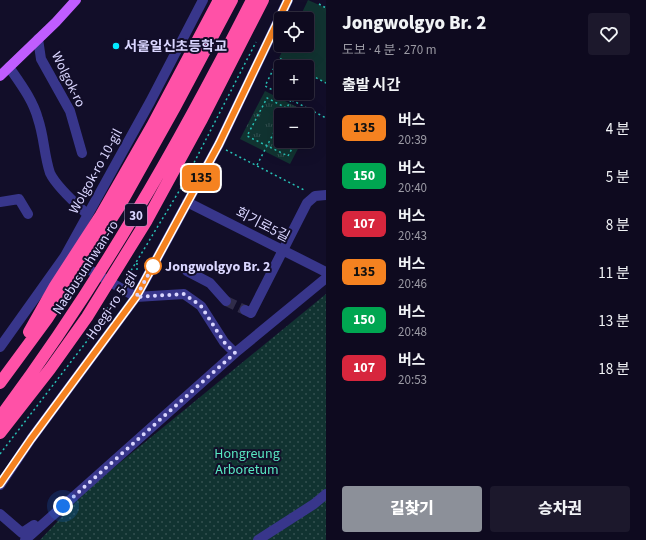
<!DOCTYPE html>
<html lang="ko">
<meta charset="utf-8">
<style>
body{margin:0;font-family:"Source Sans 3","Noto Sans KR",sans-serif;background:#1c182c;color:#f1f3f6;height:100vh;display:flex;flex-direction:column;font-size:15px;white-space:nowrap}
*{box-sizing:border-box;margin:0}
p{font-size:13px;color:#9b9aa4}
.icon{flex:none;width:22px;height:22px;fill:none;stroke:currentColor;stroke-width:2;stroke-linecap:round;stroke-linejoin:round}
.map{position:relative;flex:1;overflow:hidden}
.drawer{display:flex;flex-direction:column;background:#0e0a1f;width:320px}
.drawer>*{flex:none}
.badge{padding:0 8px;border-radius:6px;font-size:14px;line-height:26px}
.fabs{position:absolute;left:274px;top:12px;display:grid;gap:8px}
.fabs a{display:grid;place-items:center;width:40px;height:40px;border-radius:4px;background:#0e0a1f;box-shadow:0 4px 16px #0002,0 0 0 1px #2e2b3d;font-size:20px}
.you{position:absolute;width:20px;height:20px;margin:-10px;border:3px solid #fff;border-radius:50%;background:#1a73e8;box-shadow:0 0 0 6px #1a73e833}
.map>.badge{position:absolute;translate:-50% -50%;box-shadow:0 0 0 2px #fff}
h2{padding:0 16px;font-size:15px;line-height:36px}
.round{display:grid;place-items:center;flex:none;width:42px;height:42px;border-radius:4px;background:#1c182c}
.head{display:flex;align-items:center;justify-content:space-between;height:68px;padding:0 16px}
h1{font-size:19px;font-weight:800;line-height:30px}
.action{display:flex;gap:8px;margin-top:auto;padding:8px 16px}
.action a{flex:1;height:46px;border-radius:4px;background:#8c9099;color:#fff;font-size:16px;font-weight:800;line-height:46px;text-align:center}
.action a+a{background:#1c182c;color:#f1f3f6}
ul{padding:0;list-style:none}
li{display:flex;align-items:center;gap:12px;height:48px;padding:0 16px}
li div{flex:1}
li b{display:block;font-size:15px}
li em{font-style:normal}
li .badge{min-width:44px;font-weight:700;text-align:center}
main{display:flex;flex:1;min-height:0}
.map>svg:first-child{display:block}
</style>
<main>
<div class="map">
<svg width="326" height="540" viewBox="0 0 326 540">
<defs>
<pattern id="park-tufts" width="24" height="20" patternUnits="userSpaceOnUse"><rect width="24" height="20" fill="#113331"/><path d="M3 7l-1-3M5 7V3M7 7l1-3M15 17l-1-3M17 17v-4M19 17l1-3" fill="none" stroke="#335050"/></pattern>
<pattern id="garden-dots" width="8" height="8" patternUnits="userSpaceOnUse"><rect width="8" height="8" fill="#113331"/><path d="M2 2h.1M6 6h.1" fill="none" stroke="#335050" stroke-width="1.8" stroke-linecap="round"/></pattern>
</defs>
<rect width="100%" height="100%" fill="#120e29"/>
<path fill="#113331" d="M308,0l18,8v75l-19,-10v-6h-12l-16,-9 6,-13h22v-26h-8z"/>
<path fill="url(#park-tufts)" d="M265,91l50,25 -8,15v-16h-26v26h21l-12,23 -50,-25z"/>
<path fill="url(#garden-dots)" d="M326,294v246h-286l49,-52z"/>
<path fill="#120e29" d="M241,0h9l-152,273 -98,139v-20l53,-69 37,-56 72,-122z"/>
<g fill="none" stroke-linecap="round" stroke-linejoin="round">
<path stroke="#302c49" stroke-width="10" stroke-dasharray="10 5" stroke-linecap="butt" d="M226,301l19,9"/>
<path stroke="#27c1b6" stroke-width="1.5" stroke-dasharray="2 3" stroke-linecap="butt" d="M319,4l7,4
M295,67l-16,-9 -14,28 61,32
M307,73l19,10
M283,115l8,-15
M307,118v1
M296,141l-8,15 -41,-20 20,-38 33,17
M226,150l80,41
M257,165l24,-46
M137,263v10
M126,279l55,-91 75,-146
M0,454l87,-113 28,-45"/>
<path stroke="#38368b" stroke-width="10" d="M38,39l3,20 29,52 12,42
M9,67c11,16 24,33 29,52 6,17 6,36 12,54 6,13 27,32 37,41
M0,202l19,-3 9,15
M187,202l139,70
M76,262l60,35
M187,271l23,12 16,18
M136,297l48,-3 17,12 23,36 11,11 91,-75
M245,310l6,3 56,-110 8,-7 11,-1
M0,347l65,-91 85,-154 53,-102
M0,485l31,-46 105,-142 83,-153 69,-144
M0,514l22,19 12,-8
M25,540l210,-187
M258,540l56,-36 12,-10"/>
<path stroke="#c05dff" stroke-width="10" d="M0,76l56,-54 20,-22"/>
<path stroke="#ff51a7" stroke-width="12" d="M29,332l26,-46 46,-71 51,-89 67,-126
M0,383l47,-64 72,-112 56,-100 57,-107
M0,417c98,-131 178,-271 252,-417
M0,433l50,-64 37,-52 60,-97 54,-99 62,-121"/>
</g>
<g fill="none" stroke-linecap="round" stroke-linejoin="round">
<defs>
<path id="line" d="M0,484l31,-45 105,-142 83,-153 69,-144"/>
</defs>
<use href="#line" stroke="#fff" stroke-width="9"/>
<use href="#line" stroke="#f58220" stroke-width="6"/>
<path stroke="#dad6ff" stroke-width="4" stroke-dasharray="0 7.2" d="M63,506l172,-153 -11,-11 -23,-36 -17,-12 -48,3 17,-31"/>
</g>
<circle fill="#02eaff" stroke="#120e29" stroke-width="1.5" cx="116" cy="46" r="4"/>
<circle fill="#fff" stroke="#f58220" stroke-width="2" cx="153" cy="266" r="8"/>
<g text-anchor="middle" stroke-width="4" stroke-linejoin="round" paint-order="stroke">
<rect fill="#120e29" stroke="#9e9abf" stroke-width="1" x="125" y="204" width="22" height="22" rx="3"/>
<g font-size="13" font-weight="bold" fill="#dad6ff">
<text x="136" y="220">30</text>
</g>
<g font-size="14" font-weight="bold" fill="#dad6ff" stroke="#120e29" text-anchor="start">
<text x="124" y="51">서울일신초등학교</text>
</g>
<g font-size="14" fill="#dad6ff" stroke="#120e29">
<text transform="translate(69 79) rotate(64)" y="5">Wolgok-ro</text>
<text transform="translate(95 171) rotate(-61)" y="5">Wolgok-ro 10-gil</text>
<text transform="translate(263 224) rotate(27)" y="5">회기로5길</text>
<text transform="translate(85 267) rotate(-57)" y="5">Naebusunhwan-ro</text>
<text transform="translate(111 305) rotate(-56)" y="5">Hoegi-ro 5-gil</text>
</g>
<g font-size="14" font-weight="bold" fill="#dad6ff" stroke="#120e29" text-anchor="start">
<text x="165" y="271">Jongwolgyo Br. 2</text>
</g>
<g font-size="14" fill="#59e8c2" stroke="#120e29">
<text x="247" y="458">Hongreung<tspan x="247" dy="16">Arboretum</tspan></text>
</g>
</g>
</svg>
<div class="fabs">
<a><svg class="icon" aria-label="locate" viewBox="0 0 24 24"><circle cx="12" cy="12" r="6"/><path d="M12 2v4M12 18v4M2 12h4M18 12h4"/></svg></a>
<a>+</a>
<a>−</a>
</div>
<div class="you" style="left:63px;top:506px"></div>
<b class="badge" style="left:201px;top:178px;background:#f58220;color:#111">135</b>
</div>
<section class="drawer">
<div class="head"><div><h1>Jongwolgyo Br. 2</h1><p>도보 · 4 분 · 270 m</p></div><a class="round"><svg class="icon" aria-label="heart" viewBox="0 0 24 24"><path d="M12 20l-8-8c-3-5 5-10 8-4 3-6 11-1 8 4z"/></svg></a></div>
<h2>출발 시간</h2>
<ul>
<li><span class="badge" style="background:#f58220;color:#111">135</span><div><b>버스</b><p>20:39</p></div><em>4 분</em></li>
<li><span class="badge" style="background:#00a651;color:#fff">150</span><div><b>버스</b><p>20:40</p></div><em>5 분</em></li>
<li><span class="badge" style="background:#d7263d;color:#fff">107</span><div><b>버스</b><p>20:43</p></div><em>8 분</em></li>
<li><span class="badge" style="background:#f58220;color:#111">135</span><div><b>버스</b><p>20:46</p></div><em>11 분</em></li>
<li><span class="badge" style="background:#00a651;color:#fff">150</span><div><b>버스</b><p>20:48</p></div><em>13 분</em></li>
<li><span class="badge" style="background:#d7263d;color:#fff">107</span><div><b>버스</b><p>20:53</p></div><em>18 분</em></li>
</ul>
<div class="action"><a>길찾기</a><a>승차권</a></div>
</section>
</main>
